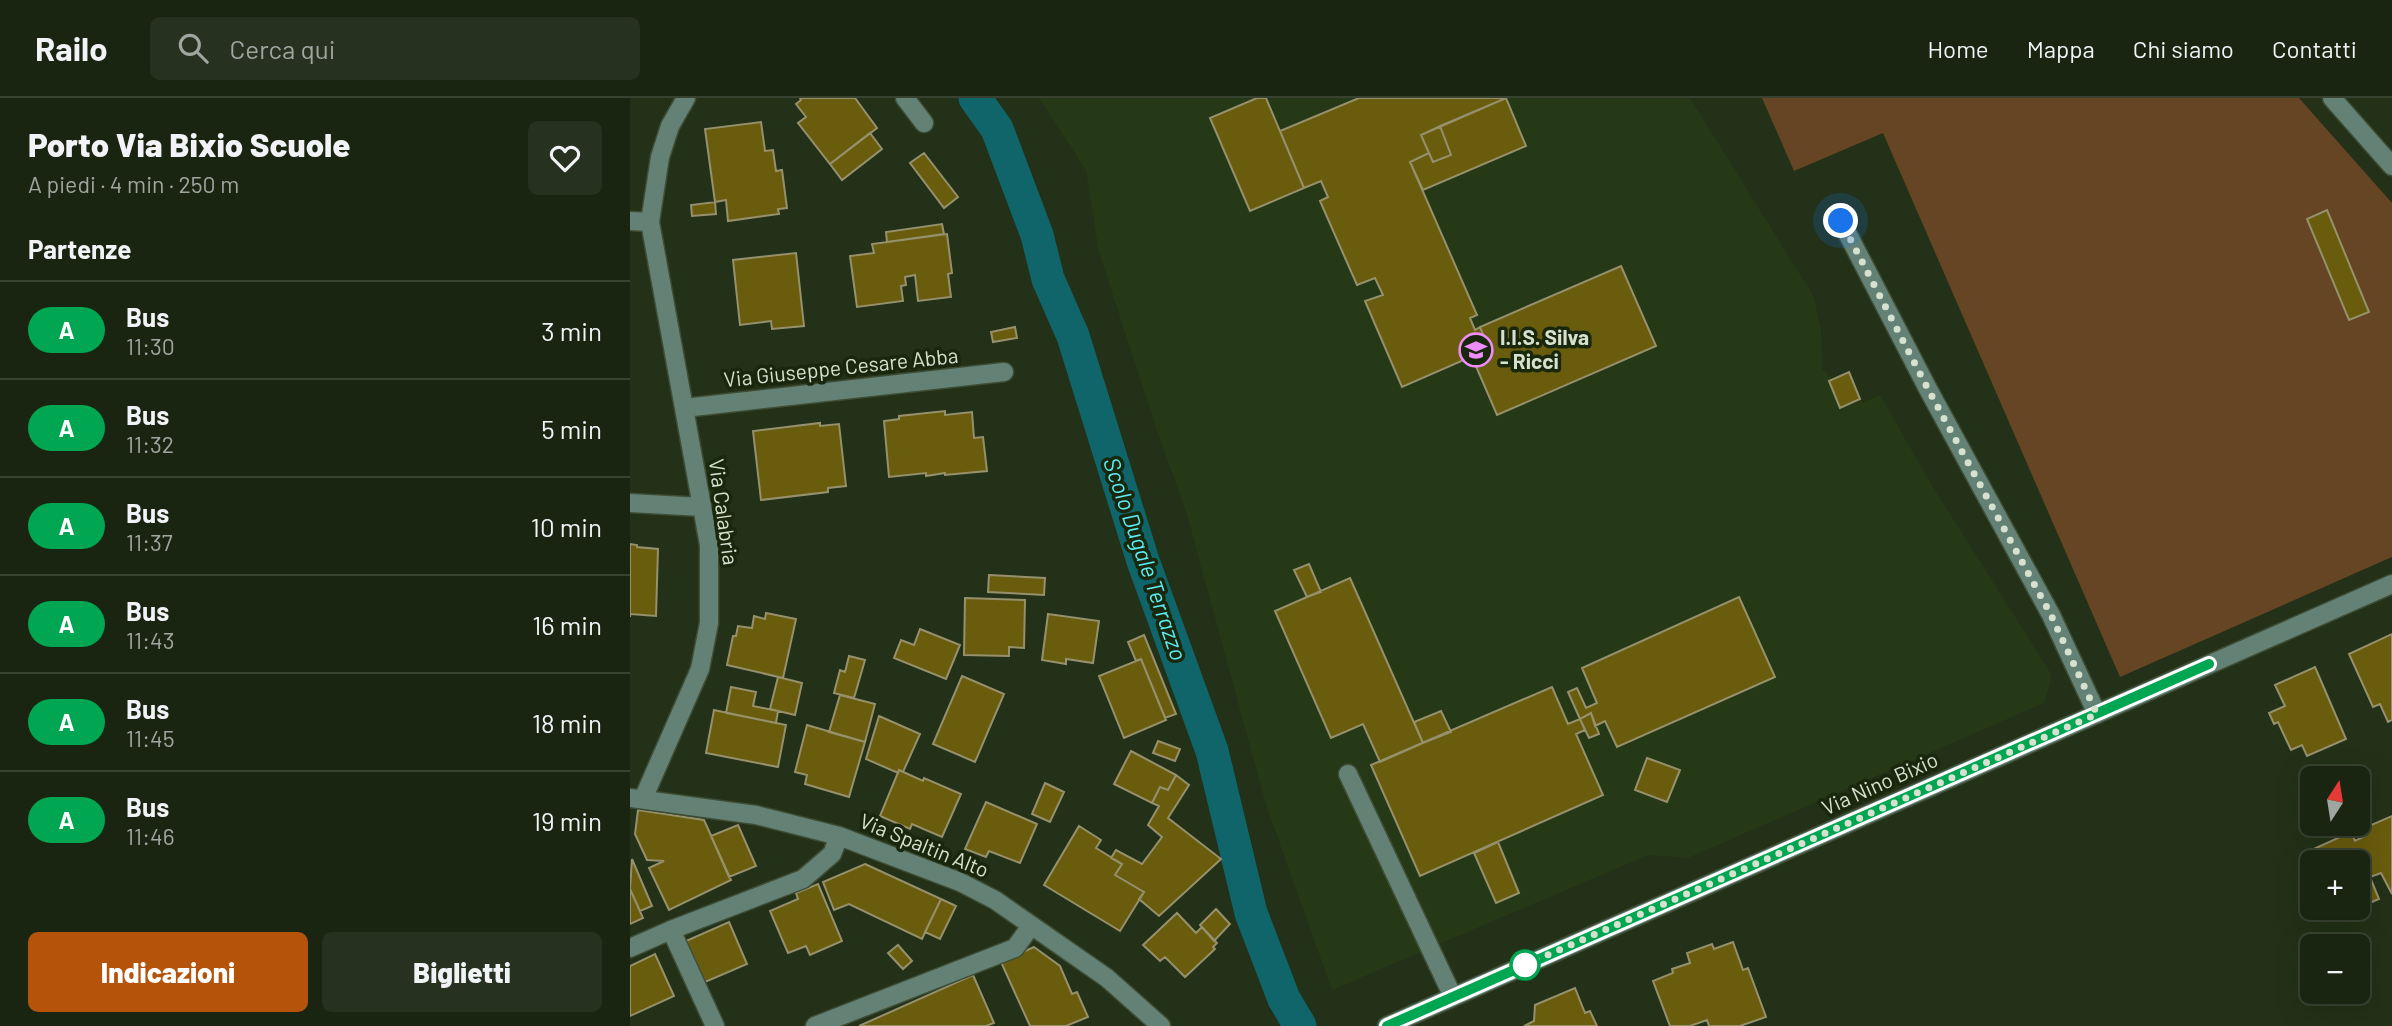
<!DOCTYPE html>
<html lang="it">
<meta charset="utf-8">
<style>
body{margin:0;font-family:Barlow,sans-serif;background:#27311f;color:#f1f3f6;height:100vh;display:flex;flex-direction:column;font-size:26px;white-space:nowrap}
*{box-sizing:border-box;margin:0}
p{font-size:23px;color:#9fa59f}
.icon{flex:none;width:38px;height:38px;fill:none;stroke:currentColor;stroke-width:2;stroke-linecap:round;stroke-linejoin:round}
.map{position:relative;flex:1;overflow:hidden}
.panel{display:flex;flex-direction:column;background:#1a2511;width:630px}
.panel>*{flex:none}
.badge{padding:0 14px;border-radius:23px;font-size:24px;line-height:46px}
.needle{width:46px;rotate:12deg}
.buttons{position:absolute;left:1670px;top:668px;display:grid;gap:14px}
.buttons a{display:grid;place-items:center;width:70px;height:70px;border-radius:10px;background:#1a2511;box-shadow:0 7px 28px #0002,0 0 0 2px #384231;font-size:35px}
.you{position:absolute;width:35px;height:35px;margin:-18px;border:5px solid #fff;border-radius:50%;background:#1a73e8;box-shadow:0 0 0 10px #1a73e833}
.map>.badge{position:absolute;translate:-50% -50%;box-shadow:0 0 0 4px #fff}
h2{padding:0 28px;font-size:26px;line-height:63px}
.round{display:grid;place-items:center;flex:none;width:74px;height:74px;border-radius:10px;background:#27311f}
.headline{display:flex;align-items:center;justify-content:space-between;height:119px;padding:0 28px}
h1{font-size:33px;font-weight:800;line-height:52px}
.primary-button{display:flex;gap:14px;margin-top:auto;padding:14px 28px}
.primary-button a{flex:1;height:80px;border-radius:10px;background:#b45309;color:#fff;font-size:28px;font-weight:800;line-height:80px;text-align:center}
.primary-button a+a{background:#27311f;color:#f1f3f6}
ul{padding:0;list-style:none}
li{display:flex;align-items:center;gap:21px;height:98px;padding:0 28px;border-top:2px solid #384231}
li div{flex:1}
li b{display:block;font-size:26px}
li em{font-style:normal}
li .badge{min-width:77px;font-weight:700;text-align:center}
header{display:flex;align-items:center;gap:42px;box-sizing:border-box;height:98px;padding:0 35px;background:#1a2511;border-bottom:2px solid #384231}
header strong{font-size:33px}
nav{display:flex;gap:38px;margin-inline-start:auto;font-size:24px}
.search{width:490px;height:63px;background:#27311f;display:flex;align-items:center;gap:18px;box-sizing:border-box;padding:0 24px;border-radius:10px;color:#9fa59f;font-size:26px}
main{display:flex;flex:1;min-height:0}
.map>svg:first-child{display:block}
</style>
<header>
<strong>Railo</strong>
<div class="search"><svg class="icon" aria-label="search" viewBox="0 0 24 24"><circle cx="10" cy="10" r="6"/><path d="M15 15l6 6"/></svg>Cerca qui</div>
<nav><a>Home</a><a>Mappa</a><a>Chi siamo</a><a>Contatti</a></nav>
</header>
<main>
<section class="panel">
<div class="headline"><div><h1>Porto Via Bixio Scuole</h1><p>A piedi · 4 min · 250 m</p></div><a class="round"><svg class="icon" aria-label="heart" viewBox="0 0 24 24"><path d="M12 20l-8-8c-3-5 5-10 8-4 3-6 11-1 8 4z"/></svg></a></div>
<h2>Partenze</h2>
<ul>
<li><span class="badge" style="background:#00a651;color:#fff">A</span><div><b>Bus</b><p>11:30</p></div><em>3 min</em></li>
<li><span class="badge" style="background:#00a651;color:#fff">A</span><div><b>Bus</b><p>11:32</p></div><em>5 min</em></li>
<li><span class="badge" style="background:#00a651;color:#fff">A</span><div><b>Bus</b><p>11:37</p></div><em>10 min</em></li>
<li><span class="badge" style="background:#00a651;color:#fff">A</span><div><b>Bus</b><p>11:43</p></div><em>16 min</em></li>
<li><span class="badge" style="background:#00a651;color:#fff">A</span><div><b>Bus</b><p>11:45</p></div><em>18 min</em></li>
<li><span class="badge" style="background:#00a651;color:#fff">A</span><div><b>Bus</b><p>11:46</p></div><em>19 min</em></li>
</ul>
<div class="primary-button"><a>Indicazioni</a><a>Biglietti</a></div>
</section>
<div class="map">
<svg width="1762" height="928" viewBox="0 0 1762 928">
<rect width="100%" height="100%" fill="#223117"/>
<path fill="#263917" d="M409,0h651l124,199 7,33 1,39 11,10 16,-7 14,31 17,-8 51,89 121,191 -8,28 -356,155 -40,-3 -316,135 -66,-185 -80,-294 -29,-80 -58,-179 -13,-82z"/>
<path fill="#654523" d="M1132,0h537l93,105v354l-272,120 -237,-544 -89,38z"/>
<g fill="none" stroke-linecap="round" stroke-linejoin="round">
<path stroke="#0f6569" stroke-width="33" d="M345,0l22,31 40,106 11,44 25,57 70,225 69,190 39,162 33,86 16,27"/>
</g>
<path fill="#695c0d" stroke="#96906d" stroke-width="2" d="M170,0h55l22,30 -47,36 -32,-41 8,-6 -10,-13 5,-4z
M627,0h9l38,90 -54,23 -40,-93z
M729,0h147l-85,37 8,18 -19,9 67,153 -7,3 5,12 5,-3 9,22 -87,38 -37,-86 18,-6 -8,-17 -18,7 -37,-84 8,-4 -7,-16 -17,7 -24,-57z
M876,0l20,48 -103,44 -13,-28 19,-9 4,9 18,-7 -11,-29z
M131,24l4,29 8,-1 3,21 6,-1 5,38 -9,1 1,5 -51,7 -2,-21 -11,2 -10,-73z
M810,28l11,29 -18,7 -12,-27z
M240,35l12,16 -40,31 -12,-16z
M294,55l34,44 -14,11 -34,-45z
M85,104l1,12 -24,2 -1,-11z
M1697,112l42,102 -20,8 -42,-101z
M312,126l2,10 -57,8 -1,-10z
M317,136l5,39 -4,1 3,23 -33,4 -3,-26 -10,2 1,8 -5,1 2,15 -46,6 -7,-51 24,-3 -2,-9z
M166,155l8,73 -32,3 -1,-8 -31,4 -7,-65z
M991,168l35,80 -159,69 -25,-58 17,-8 -9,-22z
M385,229l2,11 -24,4 -2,-10z
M1219,274l11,27 -20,9 -11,-27z
M315,313v4l27,-3 2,26 9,-1 4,34 -42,4v-2l-19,3v-3l-37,4 -5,-56 15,-2v-3z
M190,325v3l19,-2 7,62 -18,2v4l-67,8 -8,-69z
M0,446l7,1v2l21,2 -2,67 -26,-2v3z
M679,466l12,28 -14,5 -13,-27z
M359,477l56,3 -1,17 -56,-3z
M720,480l73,165 -43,19 -17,-38 -32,14 -56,-127z
M1109,499l36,80 -158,70 -12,-26 -10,5 -4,-13 -11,6 -12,-27 9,-4 9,20 11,-5 -15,-35z
M335,500l60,2 -1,48 -15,-1v9l-45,-1z
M136,515l30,6 -13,59 -56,-13 6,-29h3l2,-10 14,2 2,-12 11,3z
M418,516l51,7 -6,42 -27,-4v5l-24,-4z
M290,531l40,16 -14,34 -52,-21 7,-18 13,5z
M1762,536v86l-4,2 -8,-18 -7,3 -24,-53z
M514,537l32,79 -11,4 -24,-59 -5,2 -8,-19z
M219,558l16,4 -11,38 -20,-5 6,-23 5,2z
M511,561l25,61 -42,18 -25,-62z
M1685,569l31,72 -39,17 -5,-11 -11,5 -13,-28 -4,2 -5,-11 16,-7 -10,-21z
M332,578l42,18 -29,68 -42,-18z
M148,579l24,6 -7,32 -25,-6z
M101,589l25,5 -3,14 25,5 -2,12 -50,-10z
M922,589l16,37 12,-5 5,11 -9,4 27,61 -183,81 -49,-111z
M210,597l35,9 -10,38 -36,-10z
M84,612l72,15 -8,42 -72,-14z
M811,613l10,21 -28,11 -9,-21z
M961,615l8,21 -10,4 -9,-19z
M249,618l41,18 -17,38 -4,-2 -1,3 -32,-14z
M177,627l58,17 -16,55 -44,-13 2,-9 -12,-3z
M528,643l22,8 -5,12 -22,-8z
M501,653l45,24 -8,15 -8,-3 -8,16 -38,-19z
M1017,660l33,12 -13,32 -32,-12z
M269,672l24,11 1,-3 37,16 -19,43 -30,-13 -2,5 -30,-13z
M546,677l13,10 -21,33 53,41 -62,57 -20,-17 5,-7 -29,-17 7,-11 -11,-6 5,-8 26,14 20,-27 -14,-12 11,-19 -7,-3 8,-16 8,3z
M415,685l19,9 -14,30 -18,-8z
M356,704l51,22 -17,39 -31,-12 -3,6 -21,-8z
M8,712l66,10 27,60 -62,30 -20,-42 15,-7 -17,-1 -12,-26z
M1762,718v78l-11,-21 -11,4 9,22 -44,19 -4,-10h26v-45l-45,1 -5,-12 44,-20 4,9 10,-5 -3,-7z
M108,727l18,41 -27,11 -18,-41z
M449,728l22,14 -5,8 26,16 -7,11 29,17 -24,39 -76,-46z
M868,744l21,51 -23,10 -22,-50z
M2,761l20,47 -12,5 -10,-22z
M235,766l76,35 -19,40 -73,-35 -15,6 -11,-28z
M188,786l24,57 -32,14 -4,-9 -18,7 -18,-42 28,-12 -2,-6z
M0,791l13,29 -13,6z
M311,801l15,7 -16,33 -15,-7z
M586,811l14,15 -16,17 -14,-16z
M547,815l19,20 6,-6 15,16 -4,4 2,2 -30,28 -20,-20 -5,4 -17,-16z
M99,824l18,42 -42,18 -19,-41z
M1103,844l10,28 5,-2 18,49 -26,9h-31l-2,-6 -17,6h-20l-17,-45 20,-8 -1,-4 18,-6 -3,-10 25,-9 2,5z
M268,847l14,16 -9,8 -15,-16z
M404,849l26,19 12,28 5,-2 11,25 -22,9h-36l-29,-64z
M25,856l19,42 -44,20v-50z
M343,877l21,48 -8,3h-127z
M945,890l10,25 5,-2 7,15h-73l10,-5 1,-16z"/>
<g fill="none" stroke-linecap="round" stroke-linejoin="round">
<defs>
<path id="minor" d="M275,0l19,25
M1702,0l60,68
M0,123l20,1
M1211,123l87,168 123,226 46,99
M54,310l320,-36
M0,405l72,4
M718,676l105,223
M0,700l126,17 83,21 121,46 35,18 112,78 54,48
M13,701l57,-130 9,-46v-78l-59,-323 10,-65 10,-31 16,-28
M41,832l44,96
M0,850l41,-18 132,-51 29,-25 7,-18
M185,928l200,-78 16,-22
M757,928l1005,-442"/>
</defs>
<use href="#minor" stroke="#3f4d35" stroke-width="21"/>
<use href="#minor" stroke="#638275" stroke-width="18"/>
</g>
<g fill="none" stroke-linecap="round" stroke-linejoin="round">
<defs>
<path id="line" d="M757,928l822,-362"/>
</defs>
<use href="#line" stroke="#fff" stroke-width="16"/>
<use href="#line" stroke="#00a651" stroke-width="10"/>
<path stroke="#d7e1d0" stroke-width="7" stroke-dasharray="0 12.6" d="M895,867l572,-251 -46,-99 -123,-226 -87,-168"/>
</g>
<defs>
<symbol id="school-ring" viewBox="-11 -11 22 22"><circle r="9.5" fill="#19270d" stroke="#ee8cf8" stroke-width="1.5"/><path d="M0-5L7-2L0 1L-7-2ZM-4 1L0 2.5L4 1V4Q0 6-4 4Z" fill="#ee8cf8"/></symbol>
</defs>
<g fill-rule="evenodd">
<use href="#school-ring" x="827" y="233" width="38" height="38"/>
</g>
<circle fill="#fff" stroke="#00a651" stroke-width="3.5" cx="895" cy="867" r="14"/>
<g text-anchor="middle" stroke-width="7" stroke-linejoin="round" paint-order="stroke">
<g font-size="21" font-weight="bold" fill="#d7e1d0" stroke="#19270d" text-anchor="start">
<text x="870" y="247">I.I.S. Silva<tspan x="870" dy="24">- Ricci</tspan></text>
</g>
<g font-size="21" fill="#d7e1d0" stroke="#19270d">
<text transform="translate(211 270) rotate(-6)" y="7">Via Giuseppe Cesare Abba</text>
<text transform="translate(93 414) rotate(82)" y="7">Via Calabria</text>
<text transform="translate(1250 686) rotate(-24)" y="7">Via Nino Bixio</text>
<text transform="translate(294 748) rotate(22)" y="7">Via Spaltin Alto</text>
</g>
<g font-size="23" font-style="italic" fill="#5becf5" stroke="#19270d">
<text transform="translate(515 461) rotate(71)" y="8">Scolo Dugale Terrazzo</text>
</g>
</g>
</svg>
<div class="buttons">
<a><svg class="needle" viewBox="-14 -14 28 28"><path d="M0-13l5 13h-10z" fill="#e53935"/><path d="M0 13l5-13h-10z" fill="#9fa59f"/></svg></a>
<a>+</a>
<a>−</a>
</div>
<div class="you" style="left:1211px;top:123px"></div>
</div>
</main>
